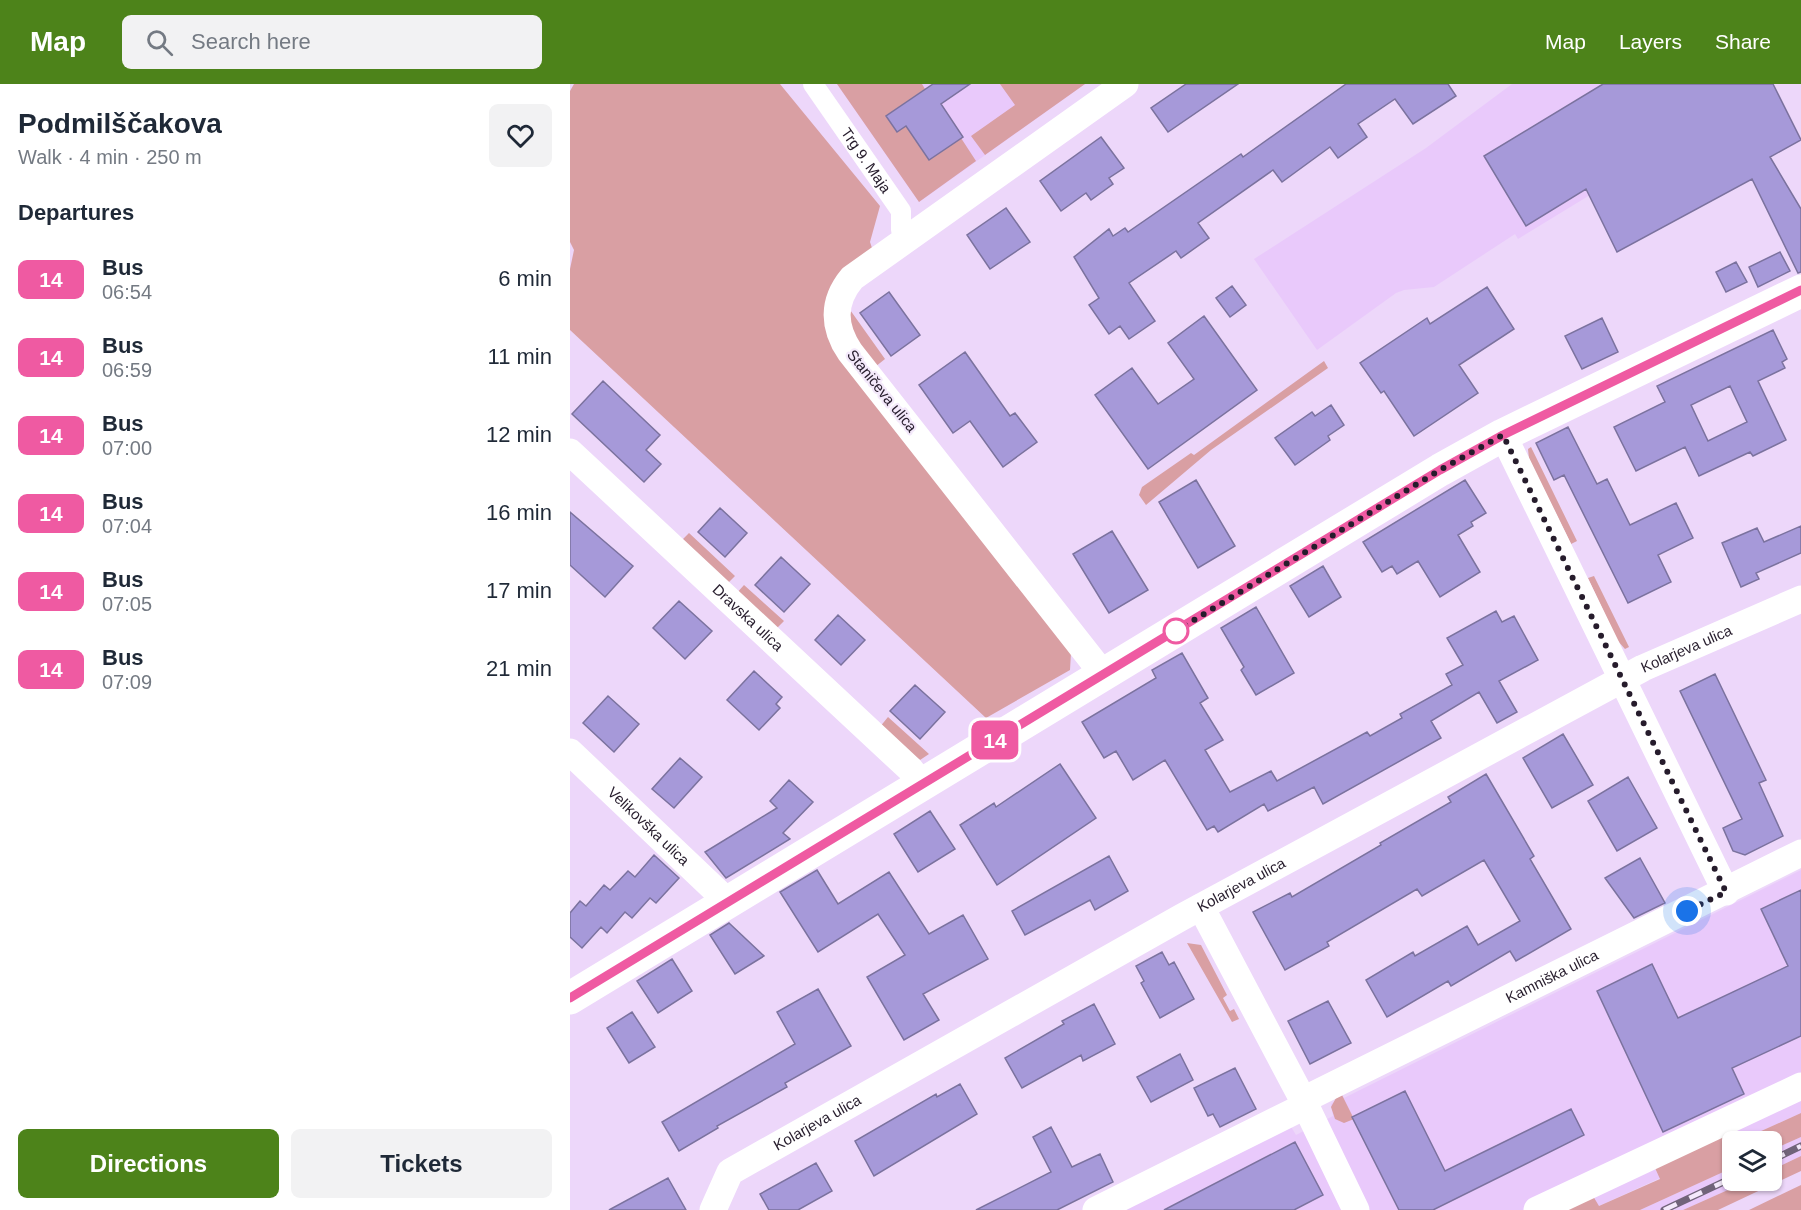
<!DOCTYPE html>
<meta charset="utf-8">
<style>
body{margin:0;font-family:Arial,sans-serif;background:#f2f2f3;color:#1f2937;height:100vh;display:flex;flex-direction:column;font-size:22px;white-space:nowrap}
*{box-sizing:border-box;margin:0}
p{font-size:20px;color:#747a83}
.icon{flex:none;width:33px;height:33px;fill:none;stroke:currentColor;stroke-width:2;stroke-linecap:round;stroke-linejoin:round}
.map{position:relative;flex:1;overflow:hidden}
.side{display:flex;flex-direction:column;background:#fff;width:570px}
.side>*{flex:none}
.badge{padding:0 12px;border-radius:9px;font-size:21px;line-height:39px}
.controls{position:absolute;left:1152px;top:1047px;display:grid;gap:12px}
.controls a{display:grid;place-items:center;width:60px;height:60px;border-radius:9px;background:#fff;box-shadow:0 2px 4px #0004;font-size:30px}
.you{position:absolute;width:30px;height:30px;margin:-15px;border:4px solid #fff;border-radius:50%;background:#1a73e8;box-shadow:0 0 0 9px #1a73e833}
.map>.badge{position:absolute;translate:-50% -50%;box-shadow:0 0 0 3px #fff}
h2{padding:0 18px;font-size:22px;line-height:54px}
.round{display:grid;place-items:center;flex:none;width:63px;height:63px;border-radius:9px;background:#f2f2f3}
.summary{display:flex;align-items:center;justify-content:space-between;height:102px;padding:0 18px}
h1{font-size:28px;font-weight:600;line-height:45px}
.cta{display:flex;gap:12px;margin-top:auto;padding:12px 18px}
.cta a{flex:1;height:69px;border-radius:9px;background:#4d831a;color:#fff;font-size:24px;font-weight:600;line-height:69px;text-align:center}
.cta a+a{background:#f2f2f3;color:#1f2937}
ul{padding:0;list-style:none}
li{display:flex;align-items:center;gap:18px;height:78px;padding:0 18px}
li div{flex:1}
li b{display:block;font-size:22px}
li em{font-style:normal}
li .badge{min-width:66px;font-weight:700;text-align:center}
header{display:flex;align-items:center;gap:36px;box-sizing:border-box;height:84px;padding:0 30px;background:#4d831a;color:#fff}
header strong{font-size:28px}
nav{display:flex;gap:33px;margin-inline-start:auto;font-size:21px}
.search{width:420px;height:54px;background:#f2f2f3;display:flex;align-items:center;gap:15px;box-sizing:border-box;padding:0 21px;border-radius:9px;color:#747a83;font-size:22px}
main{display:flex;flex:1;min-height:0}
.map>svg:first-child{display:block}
</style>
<header>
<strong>Map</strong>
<div class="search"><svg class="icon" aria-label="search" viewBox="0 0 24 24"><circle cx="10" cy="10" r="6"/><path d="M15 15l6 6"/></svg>Search here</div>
<nav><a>Map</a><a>Layers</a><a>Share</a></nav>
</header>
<main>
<section class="side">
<div class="summary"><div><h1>Podmilščakova</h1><p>Walk · 4 min · 250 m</p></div><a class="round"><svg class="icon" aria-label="heart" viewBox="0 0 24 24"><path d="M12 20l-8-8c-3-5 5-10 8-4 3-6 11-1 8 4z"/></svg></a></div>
<h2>Departures</h2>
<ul>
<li><span class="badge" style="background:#ef5aa2;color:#fff">14</span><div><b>Bus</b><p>06:54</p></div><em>6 min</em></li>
<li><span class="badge" style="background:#ef5aa2;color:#fff">14</span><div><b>Bus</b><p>06:59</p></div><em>11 min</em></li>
<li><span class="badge" style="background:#ef5aa2;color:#fff">14</span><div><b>Bus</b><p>07:00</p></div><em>12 min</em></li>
<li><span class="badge" style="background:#ef5aa2;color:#fff">14</span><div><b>Bus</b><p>07:04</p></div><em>16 min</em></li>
<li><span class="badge" style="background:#ef5aa2;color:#fff">14</span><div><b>Bus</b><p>07:05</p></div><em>17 min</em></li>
<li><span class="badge" style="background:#ef5aa2;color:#fff">14</span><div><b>Bus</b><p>07:09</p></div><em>21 min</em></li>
</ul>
<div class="cta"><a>Directions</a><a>Tickets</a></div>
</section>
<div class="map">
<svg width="1231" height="1126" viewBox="0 0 1231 1126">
<rect width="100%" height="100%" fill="#edd7fa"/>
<path fill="#e9c9fb" d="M267,0h248l-166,118z
M942,0h260l-254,155 -3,-5 -81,53 -30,3 -8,3 -79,57 -63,-91 172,-111z
M1231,786v243l-62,28 -8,-9 -76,37 5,9 -61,28 -35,4h-441l167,-85 6,10 37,-19 -2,-12 11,-9 2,3z
M1231,1053v19l-29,14v-20z
M1162,1084v12l16,1 -65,29h-43z"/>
<path fill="#d99fa3" d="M4,0h206l100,122 -10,36 3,9 -44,48 242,354 -1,17 -84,48 -416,-388v-61l4,-19 -4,-8v-151z
M267,0h85l3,5 -39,27 10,15 10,-5 23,34 32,-22 15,23 -57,41z
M430,0h85l-100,71 -14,-19 44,-31z
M278,223l37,52 -10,8 -24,-33z
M754,277l4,7 -117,82 -65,55 -7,-10 3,-8 49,-34 3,2z
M961,363l46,94 -6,3 -42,-85 -1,-10z
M119,449l46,43 -10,10 -46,-43z
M1024,492l35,71 -4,2 -8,-9 -29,-62z
M174,501l40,36 -10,10 -39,-36z
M318,633l41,37 -9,6 -41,-32z
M617,859l14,2 26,50 -4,3 7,13 4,-2 5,10 -7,3z
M772,1011l12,24 -10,4 -9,-4 -4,-12 5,-9z
M1231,1029v24l-29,13v-8l-33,-1z
M1161,1048l5,9 -4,1v26l-92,42h-76l29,-14 6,10 61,-27 -5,-11z
M1231,1072v15l-83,39h-35l65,-29 24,-1v-10z
M1231,1101v25h-52z"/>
<path fill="#a699d9" stroke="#7b729e" stroke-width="1.5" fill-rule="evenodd" d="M363,0h37l-29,20 22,33 -34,23 -23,-34 -9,6 -11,-16z
M616,0h52l-70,48 -17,-24z
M776,0h102l8,12 -43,28 -18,-25 -37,25 9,13 -29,21 -8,-11 -48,35 -9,-12 -75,53 11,15 -28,20 -5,-7 -47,32 26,38 -26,18 -9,-13 -11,8 -20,-29 10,-7 -25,-41 35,-28 4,7 12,-8 3,4 113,-78 2,3z
M1033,0h170l28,56 -31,17 31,52v63l-3,1 -46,-94 -135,73 -31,-63 -60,37 -42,-70z
M531,53l23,31 -15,10 4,6 -22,16 -5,-7 -25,18 -21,-30z
M436,124l24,34 -40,27 -23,-34z
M1210,168l10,19 -32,16 -9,-20z
M1166,178l11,20 -21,10 -10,-20z
M662,202l14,19 -16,12 -14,-19z
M917,203l27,42 -55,36 19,28 -64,43 -30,-45 -3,2 -21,-30 67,-45 3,6z
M319,208l31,43 -29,21 -31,-43z
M634,232l53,74 -109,79 -53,-74 37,-27 26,36 36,-25 -26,-36z
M1032,234l16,34 -36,17 -17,-33z
M1203,246l14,29 -5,3 3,6 -27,13 28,59 -33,16 -3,-4 -51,24 -14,-29 -49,24 -22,-44 51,-25 -8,-16zM1160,302l17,36 -39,19 -17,-36z
M395,268l45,64 5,-3 22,29 -34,25 -33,-46 -17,12 -34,-48z
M33,297l57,54 -14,15 15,14 -17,18 -72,-68z
M761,321l13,20 -16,11 2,4 -35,25 -20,-27 37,-26 3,4z
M998,343l29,57 10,-5 23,46 46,-22 17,35 -35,17 13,27 -43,21 -64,-128 -10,5 -18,-37z
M626,396l39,66 -37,22 -39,-66z
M895,396l21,33 -15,9 2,4 -15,9 22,37 -40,25 -22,-36 -21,13 -5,-8 -10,6 -19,-30z
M150,424l27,25 -22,24 -27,-25z
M0,428l63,54 -28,31 -35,-32z
M1231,442v27l-45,20 3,6 -18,8 -19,-44 35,-15 7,14z
M542,447l36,59 -39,23 -36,-59z
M211,473l29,27 -26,28 -29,-27z
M753,482l18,31 -32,20 -19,-31z
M109,517l33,30 -27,28 -32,-31z
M686,523l38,66 -38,22 -15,-25 3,-3 -23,-39z
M926,527l6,11 12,-6 24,44 -39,21 18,31 -20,11 -18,-31 -48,29 10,17 -118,66 -9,-17 -46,24 -4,-7 -46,28 -4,-6 -7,4 -42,-70 -32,20 -17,-29 -12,7 -22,-36 74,-44 -4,-8 30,-17 26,45 -8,5 23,37 -18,10 25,42 41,-21 6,10 90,-49 3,4 32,-18 -2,-4 52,-29 -6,-11 17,-9 -16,-27z
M268,531l27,25 -24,25 -26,-25z
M184,587l28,26 -6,7 4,4 -21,22 -32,-30z
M1145,590l51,106 -7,3 24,53 -38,19 -12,-4 -10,-23 19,-9 -62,-128z
M345,601l30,27 -25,27 -30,-28z
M38,612l31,28 -25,28 -31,-29z
M993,650l30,51 -41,23 -29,-50z
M110,674l22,19 -28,31 -22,-19z
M490,680l36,54 -99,67 -37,-60 34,-22 2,4z
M916,690l48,82 -4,3 41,70 -55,32 -6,-10 -59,35 -3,-5 -61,36 -21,-37 47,-28 2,4 52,-30 11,19 42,-24 -36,-61 -62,36 -5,-7 -90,53 2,4 -44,24 -32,-58 37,-19 2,4 89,-52 -1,-2 71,-41 -3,-5z
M1058,693l29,51 -40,23 -29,-50z
M219,696l24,22 -30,31 7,6 -64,39 -21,-26 72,-44 -7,-7z
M360,727l25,38 -37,23 -24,-38z
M84,771l25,23 -23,25 -6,-5 -18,20 -7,-6 -18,21 -6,-6 -19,21 -12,-11v-24l10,-12 6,5 18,-21 6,5 18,-19 7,6z
M539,772l19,35 -33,19 -5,-10 -65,35 -13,-24z
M1070,774l25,45 -31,15 -29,-40z
M247,786l21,34 51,-32 40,62 34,-19 25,44 -65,35 16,26 -35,20 -37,-63 38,-22 -27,-41 -60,38 -38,-60z
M1231,806v146l-69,32 12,26 -81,38 -66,-141 55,-27 26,54 110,-52 -27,-57z
M159,839l35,33 -29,18 -25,-39z
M592,868l7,13 5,-3 20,37 -34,19 -19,-35 3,-2 -8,-15z
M102,875l20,32 -34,22 -21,-32z
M248,905l33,57 -66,37 2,4 -70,39 1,2 -39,23 -17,-29 133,-78 -18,-32z
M758,917l23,42 -41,21 -22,-43z
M524,920l21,40 -32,17 -2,-6 -59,33 -17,-30 59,-34 -2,-3z
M62,928l23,35 -26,16 -22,-35z
M610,970l13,26 -42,22 -14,-25z
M665,984l21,41 -36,18 -7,-13 -5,2 -14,-28z
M390,1000l17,30 -103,62 -19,-35 81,-47 1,3z
M835,1007l40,80 126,-62 13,26 -151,75h-34l-47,-93z
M481,1043l21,40 28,-13 13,28 -56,28h-81l75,-38 -18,-35z
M725,1058l28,53 -29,15h-130z
M246,1079l16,28 -34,19h-29l-9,-16z
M98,1094l18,32h-77z"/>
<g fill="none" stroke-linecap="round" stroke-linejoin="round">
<path stroke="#fff" stroke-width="20" id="s1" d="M243,0l88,127v19l7,9"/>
<g stroke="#fff" stroke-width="27">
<path d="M933,351l223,457"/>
<path id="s2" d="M0,368l340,317 12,16"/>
<path d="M533,590l-253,-322c-17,-25 -18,-50 2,-74l273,-194"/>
<path id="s3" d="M0,668l157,149"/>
<path d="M631,823l102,193 53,110"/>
<path id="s4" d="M733,1016l498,-247"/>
<path id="s5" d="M143,1126l17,-38 452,-255 461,-249 158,-69"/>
<path d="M526,1126l209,-104"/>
<path d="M967,1126l264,-124"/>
</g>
<path stroke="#fff" stroke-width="33" d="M0,914l870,-528 63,-35 298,-144"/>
<defs>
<path id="rail" d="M1202,1076l29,-14
M1094,1126l68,-32"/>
</defs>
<use href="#rail" stroke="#71637a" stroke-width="7"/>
<use href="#rail" stroke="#f4e9fb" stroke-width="4.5" stroke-dasharray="14" stroke-linecap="butt"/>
</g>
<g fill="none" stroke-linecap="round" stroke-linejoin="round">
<defs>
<path id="line" d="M0,914l870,-528 63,-35 298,-145"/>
</defs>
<use href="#line" stroke="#fff" stroke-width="14"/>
<use href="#line" stroke="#ef5aa2" stroke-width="9"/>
<path stroke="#261c2c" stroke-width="6" stroke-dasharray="0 10.8" d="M606,547l264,-161 63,-35 223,457 -39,19"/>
</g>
<circle fill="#fff" stroke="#ef5aa2" stroke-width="3" cx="606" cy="547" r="12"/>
<g text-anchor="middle" stroke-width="4.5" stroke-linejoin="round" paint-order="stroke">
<g font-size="15" fill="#261c2c" stroke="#f4e9fb">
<text dy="5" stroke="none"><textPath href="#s1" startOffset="93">Trg 9. Maja</textPath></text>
<text transform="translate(312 307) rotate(51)" y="5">Staničeva ulica</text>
<text dy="5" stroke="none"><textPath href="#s2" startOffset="243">Dravska ulica</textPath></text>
<text dy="5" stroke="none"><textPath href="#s5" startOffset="1132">Kolarjeva ulica</textPath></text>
<text dy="5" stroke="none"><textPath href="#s3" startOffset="108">Velikovška ulica</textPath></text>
<text dy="5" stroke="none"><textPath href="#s5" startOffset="628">Kolarjeva ulica</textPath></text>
<text dy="5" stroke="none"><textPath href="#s4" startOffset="278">Kamniška ulica</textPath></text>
<text dy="5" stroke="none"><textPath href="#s5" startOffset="142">Kolarjeva ulica</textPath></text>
</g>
</g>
</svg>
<div class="controls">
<a><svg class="icon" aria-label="layers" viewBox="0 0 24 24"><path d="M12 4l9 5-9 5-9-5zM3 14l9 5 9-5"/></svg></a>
</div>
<div class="you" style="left:1117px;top:827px"></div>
<b class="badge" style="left:425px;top:656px;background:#ef5aa2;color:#fff">14</b>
</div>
</main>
